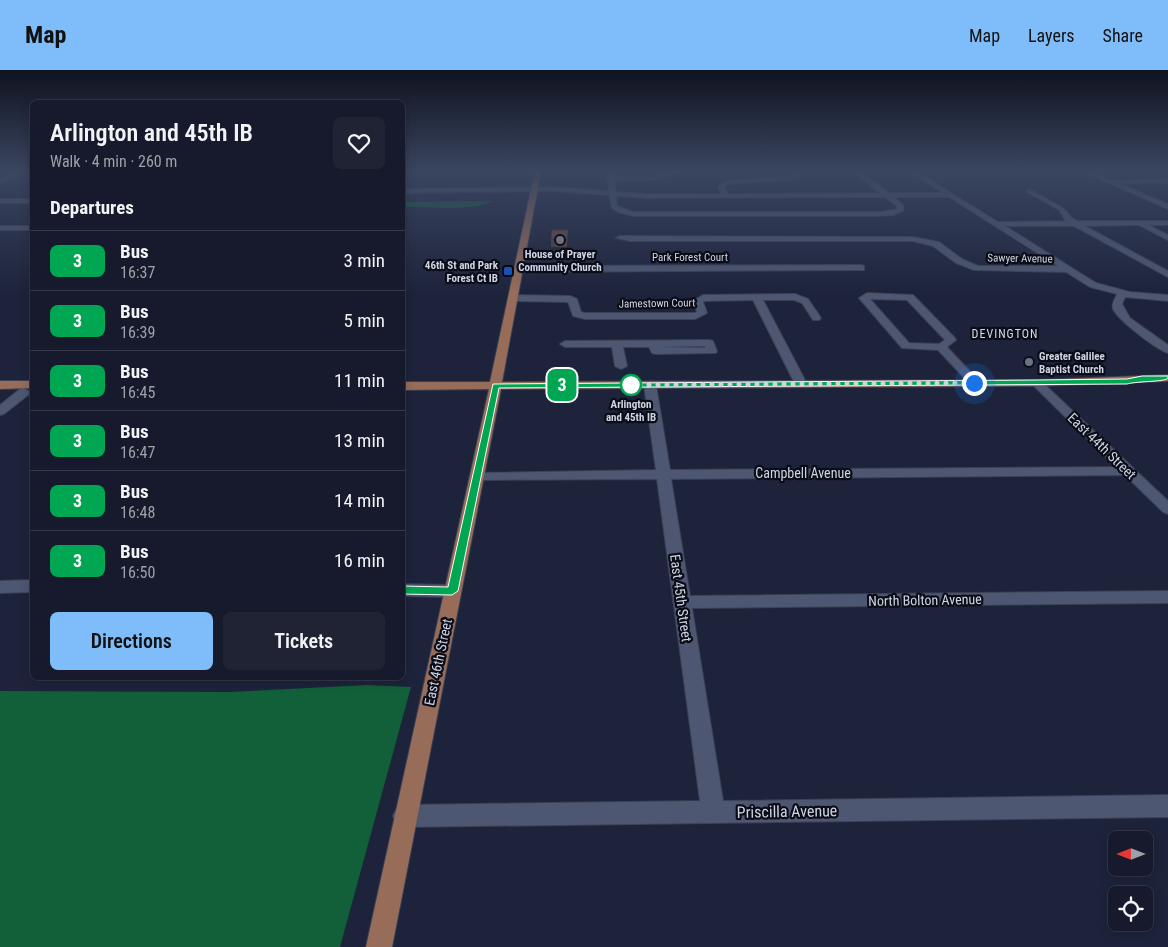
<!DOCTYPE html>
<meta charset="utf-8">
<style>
body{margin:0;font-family:"Roboto Condensed",sans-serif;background:#1f2334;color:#f1f3f6;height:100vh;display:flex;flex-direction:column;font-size:19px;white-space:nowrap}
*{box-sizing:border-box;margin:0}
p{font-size:16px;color:#9ea1a9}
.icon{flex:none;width:28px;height:28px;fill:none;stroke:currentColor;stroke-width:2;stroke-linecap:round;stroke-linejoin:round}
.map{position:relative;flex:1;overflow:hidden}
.details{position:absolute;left:30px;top:30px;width:375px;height:580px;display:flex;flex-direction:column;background:#161a2c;border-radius:8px;box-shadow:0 2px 12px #0003,0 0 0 1px #353848}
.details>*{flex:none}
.badge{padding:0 10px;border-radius:8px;font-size:18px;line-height:32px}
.needle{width:32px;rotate:270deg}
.fabs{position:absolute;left:1108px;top:761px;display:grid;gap:10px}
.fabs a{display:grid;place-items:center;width:45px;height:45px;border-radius:8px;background:#161a2c;box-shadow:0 2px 12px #0003,0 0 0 1px #353848;font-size:25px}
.you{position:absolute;width:25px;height:25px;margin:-12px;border:4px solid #fff;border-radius:50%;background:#1a73e8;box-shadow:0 0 0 8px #1a73e833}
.map>.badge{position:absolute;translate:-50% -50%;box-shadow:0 0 0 2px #fff}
h2{padding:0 20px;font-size:19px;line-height:45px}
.round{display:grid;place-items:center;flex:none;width:52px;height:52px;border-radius:8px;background:#1f2334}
.headline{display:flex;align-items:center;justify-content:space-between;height:85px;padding:0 20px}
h1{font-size:24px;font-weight:600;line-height:38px}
.cta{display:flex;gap:10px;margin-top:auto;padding:10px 20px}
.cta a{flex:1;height:58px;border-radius:8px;background:#7ebdf9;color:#111;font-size:20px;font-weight:600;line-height:58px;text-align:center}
.cta a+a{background:#1f2334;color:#f1f3f6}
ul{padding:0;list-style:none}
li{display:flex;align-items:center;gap:15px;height:60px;padding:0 20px;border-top:1px solid #353848}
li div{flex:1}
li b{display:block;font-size:19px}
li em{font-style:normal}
li .badge{min-width:55px;font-weight:700;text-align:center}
header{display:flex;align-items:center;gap:30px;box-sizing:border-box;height:70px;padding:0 25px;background:#7ebdf9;color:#111}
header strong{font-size:24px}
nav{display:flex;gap:28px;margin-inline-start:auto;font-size:18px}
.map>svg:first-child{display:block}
</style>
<header>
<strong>Map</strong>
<nav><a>Map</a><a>Layers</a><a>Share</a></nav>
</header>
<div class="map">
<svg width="1168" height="877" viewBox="0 0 1168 877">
<rect width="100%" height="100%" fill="#1d233b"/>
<path fill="#116039" d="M492,131c-14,11 -70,5 -89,6v-5z
M367,615l44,2 -71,260h-340v-256l229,1z"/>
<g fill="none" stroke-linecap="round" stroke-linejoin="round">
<defs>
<path id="minor" d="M21,101h8l-29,12v-4z
M607,101h6l1,6 40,-1 23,-5h10l-33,9 -40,1 2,11 31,2h75l-4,-7 7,-6 65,-5 7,-2 -2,-3h6l2,4 -12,5 -62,4 -5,3 5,7 151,-1 -28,-22h7l30,22h54l-34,-22h7l82,51 68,-1 -7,-11 -32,-18 -1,-1 3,-2 34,19 9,10 5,3h91v4h-20l20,10v5l-29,-15 -54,1 83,45v6l-94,-51h-69l91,57 34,9 38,3v6l-43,-4 -3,7 8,14 38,27v8c-11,-3 -50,-33 -55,-44 -2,-5 2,-10 4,-15l-27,-7 -24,-15 -92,-2 -18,-7 -23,-17 -20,-5h-283l-14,-3 4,-2 293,1 26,5 23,17 16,7h80l-109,-69h-55l9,8v6l-10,4 -13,1h-247l-15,-4 -6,-4 -3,-13 -55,-4 -152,2v-4l152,-2 55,4 -1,-10 -2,-2 2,-2zM616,126l31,2 238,-1 12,9v3l-17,3h-247l-16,-6z
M1082,101h8l22,10 56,-2v4h-50l50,21v5z
M0,129h32v4h-32z
M0,156h32v4h-32z
M861,195l3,1v4l-345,2 -4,-3 4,-3z
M867,223l46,2 42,43 1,2 -9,7 32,34 2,2 -2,2h-8l-33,-35 -36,-2 -43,-50zM870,229l37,1 38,40 -6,4 -30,-1z
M795,224l13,5 13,19 -2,2h-6l-11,-17 -8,-3h-31l44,84 -6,3 -6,-3 -42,-84 -48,1 -2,1 4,11 -12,6h-110l-12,-3 -5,-14 -55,-1 -5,-3 5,-3 57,1 7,3 4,13 4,1h109l3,-1 -4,-11 10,-6z
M709,270l4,1 4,10 -1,2 -60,1 -4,-1 -3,-6h-26l4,19 -6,3 -6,-3 -3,-19h-47l-5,-3 5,-3zM705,276v2l-45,-1z
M1037,310l4,1 127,120v13l-5,-2 -38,-37 -454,4 19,117 478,-5v12l-476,5 31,193 445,-6v22l-763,10 -8,-3 -4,-8 4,-8 8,-3 295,-4 -43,-322 -180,1 -5,-1 -2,-3 2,-3 184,-3 -12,-85 6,-4 6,4 14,85 446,-3 -83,-82 -2,-2 2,-2z
M24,318l6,4 -2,3 -24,19 -4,1v-10l20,-16z
M32,510v12l-32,1v-12z
M402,514l50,1 6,2 3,4 -3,4 -6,2 -50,-1z"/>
<path id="major" d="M535,101h6l-39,211 535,-2 131,-5v6l-131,5 -536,3 -109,558h-26l123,-558 -87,1v-8h88z
M0,311h32v7l-32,1z"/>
</defs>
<use href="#minor" stroke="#3b4054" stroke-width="2"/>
<use href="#major" stroke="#3b4054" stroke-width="2"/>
<use href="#minor" fill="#4e5772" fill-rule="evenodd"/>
<use href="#major" fill="#976d5a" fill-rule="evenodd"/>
</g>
<path fill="#5c4137" d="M568,160l-1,17h-16v-8z"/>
<path fill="#6b4c40" stroke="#4b352d" d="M552,160h16l-1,9h-16z"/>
<linearGradient id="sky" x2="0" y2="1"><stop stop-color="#101320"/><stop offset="0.45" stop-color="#3a4560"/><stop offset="1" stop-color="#3a4560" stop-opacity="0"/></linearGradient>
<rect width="1168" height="224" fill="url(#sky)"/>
<path fill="#00a651" stroke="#fff" d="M1142,306h26v2c-2,4 -30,3 -41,6l-628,4 -41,203 -6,4 -50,-1 -5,-4 5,-4 46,1 45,-203 544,-4 90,-1z"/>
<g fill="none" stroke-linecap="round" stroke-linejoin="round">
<path stroke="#cfd4e4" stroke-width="5" stroke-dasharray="0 9" d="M631,315l343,-2"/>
</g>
<g fill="#6b7280" stroke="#0a0d18" stroke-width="2">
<circle cx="560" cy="170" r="5"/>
<circle cx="1029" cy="292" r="5"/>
</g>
<rect fill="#1a4fb4" stroke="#0a0d18" stroke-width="2" x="503" y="196" width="10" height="10" rx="2.5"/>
<circle fill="#fff" stroke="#00a651" stroke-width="2.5" cx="631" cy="315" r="10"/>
<g text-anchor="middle" stroke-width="4.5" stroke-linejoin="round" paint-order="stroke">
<g font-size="11" font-weight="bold" fill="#cfd4e4" stroke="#0a0d18">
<text x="560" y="188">House of Prayer<tspan x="560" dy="13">Community Church</tspan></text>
<text x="498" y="199" text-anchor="end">46th St and Park<tspan x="498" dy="13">Forest Ct IB</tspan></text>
<text x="1039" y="290" text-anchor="start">Greater Galilee<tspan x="1039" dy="13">Baptist Church</tspan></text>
</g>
<g font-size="11" fill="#cfd4e4" stroke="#0a0d18">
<text x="690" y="191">Park Forest Court</text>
<text transform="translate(1020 188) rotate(1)" y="4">Sawyer Avenue</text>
<text transform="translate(657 233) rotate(-1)" y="4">Jamestown Court</text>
</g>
<g font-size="11" font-weight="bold" fill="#cfd4e4" stroke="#0a0d18">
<text x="631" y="338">Arlington<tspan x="631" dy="13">and 45th IB</tspan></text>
</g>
<g font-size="12" letter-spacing="1" fill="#c8dff5" stroke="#0a0d18">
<text x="1005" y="268">DEVINGTON</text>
</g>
<g font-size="14" fill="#cfd4e4" stroke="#0a0d18">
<text transform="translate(1102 376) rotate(44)" y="5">East 44th Street</text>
<text x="803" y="408">Campbell Avenue</text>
<text transform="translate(681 528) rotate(82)" y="5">East 45th Street</text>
<text transform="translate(925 530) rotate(-1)" y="5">North Bolton Avenue</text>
<text transform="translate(438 592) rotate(-78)" y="5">East 46th Street</text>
</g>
<g font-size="16" fill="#cfd4e4" stroke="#0a0d18">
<text transform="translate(787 741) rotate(-1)" y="6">Priscilla Avenue</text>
</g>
</g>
</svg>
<div class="fabs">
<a><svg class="needle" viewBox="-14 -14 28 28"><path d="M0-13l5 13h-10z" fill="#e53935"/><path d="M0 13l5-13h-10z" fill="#9ea1a9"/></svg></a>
<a><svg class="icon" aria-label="locate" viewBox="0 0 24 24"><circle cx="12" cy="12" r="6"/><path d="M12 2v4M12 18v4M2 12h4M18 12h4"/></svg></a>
</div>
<div class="you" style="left:974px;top:313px"></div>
<b class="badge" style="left:562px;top:315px;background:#00a651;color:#fff">3</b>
<section class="details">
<div class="headline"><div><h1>Arlington and 45th IB</h1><p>Walk · 4 min · 260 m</p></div><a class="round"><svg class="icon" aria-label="heart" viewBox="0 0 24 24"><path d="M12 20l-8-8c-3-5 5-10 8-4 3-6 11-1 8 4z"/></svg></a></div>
<h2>Departures</h2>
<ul>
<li><span class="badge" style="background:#00a651;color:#fff">3</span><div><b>Bus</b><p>16:37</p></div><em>3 min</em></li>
<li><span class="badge" style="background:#00a651;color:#fff">3</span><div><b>Bus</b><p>16:39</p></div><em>5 min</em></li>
<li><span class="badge" style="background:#00a651;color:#fff">3</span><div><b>Bus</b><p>16:45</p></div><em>11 min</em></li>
<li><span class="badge" style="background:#00a651;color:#fff">3</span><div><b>Bus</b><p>16:47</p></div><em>13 min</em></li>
<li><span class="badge" style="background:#00a651;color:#fff">3</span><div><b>Bus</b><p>16:48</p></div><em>14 min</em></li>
<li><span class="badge" style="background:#00a651;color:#fff">3</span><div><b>Bus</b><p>16:50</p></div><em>16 min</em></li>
</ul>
<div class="cta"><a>Directions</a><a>Tickets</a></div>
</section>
</div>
